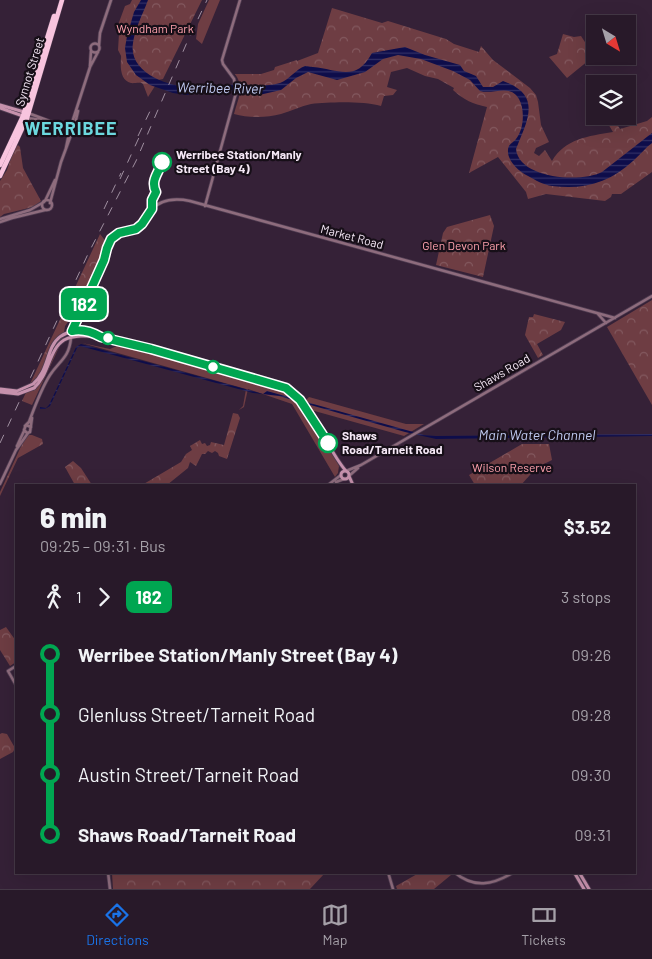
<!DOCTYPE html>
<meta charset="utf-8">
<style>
body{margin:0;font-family:Barlow,sans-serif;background:#342635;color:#f1f3f6;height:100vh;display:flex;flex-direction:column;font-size:19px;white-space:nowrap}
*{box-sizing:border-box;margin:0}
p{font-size:16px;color:#a5a0a8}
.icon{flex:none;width:28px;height:28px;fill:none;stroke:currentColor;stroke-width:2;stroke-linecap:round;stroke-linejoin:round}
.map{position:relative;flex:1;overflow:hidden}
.panel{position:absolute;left:15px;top:484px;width:621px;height:390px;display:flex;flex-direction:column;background:#281929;border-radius:0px;box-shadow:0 5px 20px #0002,0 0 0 1px #443846}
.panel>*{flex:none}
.badge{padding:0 10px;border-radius:8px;font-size:18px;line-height:32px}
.needle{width:32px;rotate:142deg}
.buttons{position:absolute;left:586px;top:15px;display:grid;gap:10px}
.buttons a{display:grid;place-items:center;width:50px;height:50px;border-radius:0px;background:#281929;box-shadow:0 5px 20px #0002,0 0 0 1px #443846;font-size:25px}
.map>.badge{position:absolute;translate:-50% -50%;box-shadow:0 0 0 2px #fff}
.legs{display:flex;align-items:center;gap:8px;height:55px;padding:0 25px;font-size:16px}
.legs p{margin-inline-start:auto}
.headline{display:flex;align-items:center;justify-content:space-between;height:85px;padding:0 25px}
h1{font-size:28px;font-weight:800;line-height:38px}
ul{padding:0 25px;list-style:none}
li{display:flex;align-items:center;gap:18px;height:60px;font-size:19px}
li i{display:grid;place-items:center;width:8px;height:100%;margin:0 6px;background:currentColor}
li i::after{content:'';width:12px;height:12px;margin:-6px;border:4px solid;border-radius:50%;background:#281929}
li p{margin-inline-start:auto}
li:first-child i{background:linear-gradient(#0000 50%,currentColor 0)}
li:last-child i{background:linear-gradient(currentColor 50%,#0000 0)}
.tab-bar{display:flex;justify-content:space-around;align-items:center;height:70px;border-top:1px solid #443846;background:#281929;font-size:14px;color:#a5a0a8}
.tab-bar a{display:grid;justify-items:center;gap:2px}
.tab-bar .on{color:#1a73e8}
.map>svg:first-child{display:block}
</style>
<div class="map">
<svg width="652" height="889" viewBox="0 0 652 889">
<defs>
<pattern id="forest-firs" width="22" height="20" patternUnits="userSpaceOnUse" patternTransform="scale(1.25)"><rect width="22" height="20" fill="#6e3d43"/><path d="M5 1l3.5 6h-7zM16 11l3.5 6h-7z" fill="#83595f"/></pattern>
<pattern id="park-crowns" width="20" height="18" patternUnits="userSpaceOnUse" patternTransform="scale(1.25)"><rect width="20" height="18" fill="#6e3d43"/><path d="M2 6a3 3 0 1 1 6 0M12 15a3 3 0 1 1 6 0" fill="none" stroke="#83595f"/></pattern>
<pattern id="water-rules" width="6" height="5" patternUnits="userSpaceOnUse" patternTransform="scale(1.25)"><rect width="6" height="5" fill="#0e0d4a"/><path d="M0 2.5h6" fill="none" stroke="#323065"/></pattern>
</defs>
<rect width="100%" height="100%" fill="#352137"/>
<path fill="#6e3d43" d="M209,0h11l-18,44 -6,-5 2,-15z
M82,343l28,6 9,-4h4l125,35 2,2 12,1 21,6 17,15 27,40 12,22 -1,7 -3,4 -43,-73 -44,-15 -4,18 -5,3 4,-4 3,-17z
M309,397l97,27h18l-20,12 -93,-26 -6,-9z"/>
<path fill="url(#forest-firs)" d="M132,0h31l-7,82 -1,4 -7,11 -5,-13 -11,-7 -14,-27 1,-16 -1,-9 7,-19 5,-2z"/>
<path fill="url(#park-crowns)" d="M133,0h69l-39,79c-5,1 -29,5 -32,4 -19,-4 -6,-43 -5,-55 1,-3 0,-8 1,-11 2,-3 5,-7 7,-10z
M332,8l50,15 6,-2 58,18 8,5 25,8 2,-6 12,14 37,28 6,7 2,7 3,23 8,17 -13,6 -2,5 5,3 6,-6 7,11c13,-22 36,-25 61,-29l-6,-10 8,-1 5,8 27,-8 5,-4v55l-31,22h-9l-1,3 -6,4 -59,-7 -18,5 -2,-7 -28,-35 -29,16 18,-66c-14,-3 -23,-7 -34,-17l1,-2 -16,-9 -13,-3 -18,-8 -16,4 -4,15 10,3 -4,5 -9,1 -3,10c-18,-5 -51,-4 -70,-2 -10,2 -20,7 -30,10 -15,4 -32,4 -47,0 4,-16 11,-26 1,-40h26l13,-4 1,-3 22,-7v1l21,-8z
M563,34l11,3 7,-1 13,20 -27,22 -18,-21 8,-3z
M18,145l2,2 3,21 18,33 -8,6 -29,7 -4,3v-36l7,-11 7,-21z
M490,215l4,11 -11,51 -47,-12 7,-32 4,-6z
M100,234l4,5 1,7 -4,14 -21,46 -15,20 -2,13 -31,66 -10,-4z
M652,300v105l-45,-78z
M534,314l31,8 -4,8 -24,14 6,11 -5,3 -13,-23 4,-18h4z
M233,413l5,1 2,4 -13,41 -8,-3 -1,-3 -3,-2 -3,2 -4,-2 -3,3h-3l-6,12 -6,-4 -2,6 -21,17h-25l39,-23 5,-8 6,-4 -2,-4 10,-6 2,4 3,-1 2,3 3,-1 1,-3 13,3z
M29,435h3l10,4 1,5 -25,14 -18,38v-4l24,-52z
M522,444h27l3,16 -16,8 -15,17h-46l-6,-10z
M73,461l8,7 11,17h-17l-10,-18z
M6,627l10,14v21l-6,4 -10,-16v-20z
M2,733l5,1 8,14 -2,4 -13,7v-25z
M112,873h213l-15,16h-197z
M419,873h31l1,2 -17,14h-37l-1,-3z"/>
<path fill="url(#water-rules)" d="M141,0h7c-5,14 -13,28 -15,43 -5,30 36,44 59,44 10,0 21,-2 31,-2 17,-1 41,3 57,-2 9,-3 16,-14 25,-17 1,0 7,1 8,1 25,2 43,16 59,-14l33,-6 20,8 35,10 4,6 12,5 7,11h10l10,-6c40,14 24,40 13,68 3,30 65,34 86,23l50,-39v10c-7,5 -12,12 -19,18 -24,22 -49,29 -81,25 -8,-1 -17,-6 -24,-10 -9,-4 -21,-15 -20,-26 0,-6 5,-7 8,-11 8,-10 9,-29 3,-40 -10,-16 -25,-4 -39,-8l-10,-11 -17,-9 -32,-12 -23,-4 -15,4 -18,13 -28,8 -29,-8 -12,6 -15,12 -22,5 -17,-4h-19l-23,1 -13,3 -14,-2 -23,-8 -14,-10 -9,-13 -2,-14 2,-12 7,-24z
M81,344l182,50 4,-3 157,44 12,1 216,-2v2l-216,3 -31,-7 -126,-36 -26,-3 -173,-47 -3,2 -27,58 -5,3h-5v-2l6,1 3,-3 27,-58z"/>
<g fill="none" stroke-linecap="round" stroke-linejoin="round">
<defs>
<path id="tertiary" d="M90.5 48a4.5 4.5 0 1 1 9 0a4.5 4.5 0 1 1-9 0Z
M99,45l1,-12 11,-33
M90,66l1,-15
M28,113l43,16
M27,118l15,2
M66,148l4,-19 20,-62 8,-15
M42 205a5 5 0 1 1 10 0a5 5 0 1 1-10 0Z
M45,201l10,-21
M50,203l11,-41 14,-38 3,-13
M205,206l31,-113 -2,-14 -11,-15 -1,-4 18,-60
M0,219l30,-9 14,-8
M0,222l12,-4 33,-8
M598,314l8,9
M71,331l33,-71c4,-12 4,-24 19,-28 5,-1 11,-2 15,-5 5,-4 8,-10 12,-16 10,-12 25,-13 40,-10l425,117
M25,426l4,-4c6,-16 12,-33 21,-47 10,-15 19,-17 21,-37
M31,427l-5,-2 -2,5 3,3 3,-1 2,-14
M17,446l7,-15
M346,471l15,-6 291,-169
M350,475l8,-7
M336,482l8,-3
M0,484l16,-34 12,-17
M328,485l13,-10
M16,666l-8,5 8,14
M108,872l2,17
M388,872l5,17
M454,872c20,17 39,13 60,0"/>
<path id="secondary" d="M0,105l24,7
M0,108l23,8
M33,384c12,-10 13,-24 19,-37 9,-19 32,-19 48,-10
M34,388c15,-13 15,-39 30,-48 11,-6 26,-4 38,-3 23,3 51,14 74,20 34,11 69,20 103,29 33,12 45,60 67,85
M341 475a4 4 0 1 1 8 0a4 4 0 1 1-8 0Z
M349,476l4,9
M574,872l10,17
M579,872l10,17"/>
<path id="trunk" d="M0,165l23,-49 31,-100
M0,176l27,-58 35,-118"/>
</defs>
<use href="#tertiary" stroke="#503d52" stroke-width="4"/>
<use href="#secondary" stroke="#503d52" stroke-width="4.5"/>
<use href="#trunk" stroke="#503d52" stroke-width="5.5"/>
<use href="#tertiary" stroke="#8e6c7d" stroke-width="2.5"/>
<use href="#secondary" stroke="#c691ac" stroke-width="3"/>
<use href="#trunk" stroke="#f8c4de" stroke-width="4.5"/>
<path stroke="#9f8fa0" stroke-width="1" stroke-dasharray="9 9" stroke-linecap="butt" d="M138,136l15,-31
M120,179l22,-48
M104,209l17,-36
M0,443l88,-189 48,-93 52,-121 19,-40"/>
<defs>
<path id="secondary-bridge" d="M0,389l17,2 16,-7
M0,392l18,2 16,-6"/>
</defs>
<use href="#secondary-bridge" stroke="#503d52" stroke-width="4.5" stroke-linecap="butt"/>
<use href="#secondary-bridge" stroke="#c691ac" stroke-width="3"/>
</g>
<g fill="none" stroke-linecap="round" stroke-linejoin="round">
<defs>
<path id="line-1" d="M162,162c-3,11 -12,18 -6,30l-4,8v9l-10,15 -6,5 -17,4 -8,6 -4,9 -3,12 -32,71c9,-2 20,1 29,6l50,12 135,39 14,12 28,43"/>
</defs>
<use href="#line-1" stroke="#fff" stroke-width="11"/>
<use href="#line-1" stroke="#00a651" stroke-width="8"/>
</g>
<g fill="#fff" stroke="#00a651" stroke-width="2.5">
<circle cx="162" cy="162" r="9"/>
<circle cx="108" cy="338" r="6"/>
<circle cx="213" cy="367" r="6"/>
<circle cx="328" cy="443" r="9"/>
</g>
<g text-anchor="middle" stroke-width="4.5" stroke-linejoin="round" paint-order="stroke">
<g font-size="12" fill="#fea2ad" stroke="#170f18">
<text x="155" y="33">Wyndham Park</text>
<text x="464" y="250">Glen Devon Park</text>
<text x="512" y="472">Wilson Reserve</text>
</g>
<g font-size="12" fill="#f5e8f6" stroke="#170f18">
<text transform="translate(30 72) rotate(-73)" y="4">Synnot Street</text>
<text transform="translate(352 237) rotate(15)" y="4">Market Road</text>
<text transform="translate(502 373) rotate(-30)" y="4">Shaws Road</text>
</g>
<g font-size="12" font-weight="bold" fill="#f5e8f6" stroke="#170f18" text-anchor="start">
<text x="176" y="159">Werribee Station/Manly<tspan x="176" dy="14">Street (Bay 4)</tspan></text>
<text x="342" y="440">Shaws<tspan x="342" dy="14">Road/Tarneit Road</tspan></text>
</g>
<g font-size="14" font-style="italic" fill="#bec8ef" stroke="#170f18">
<text transform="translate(220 88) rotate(1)" y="5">Werribee River</text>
<text x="537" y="440">Main Water Channel</text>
</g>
<g font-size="18" font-weight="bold" letter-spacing="1" fill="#6cd8de" stroke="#170f18">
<text x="71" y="135">WERRIBEE</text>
</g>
</g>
</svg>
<div class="buttons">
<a><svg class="needle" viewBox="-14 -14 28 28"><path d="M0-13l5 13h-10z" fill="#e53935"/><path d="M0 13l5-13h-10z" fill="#a5a0a8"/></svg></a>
<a><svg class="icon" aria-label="layers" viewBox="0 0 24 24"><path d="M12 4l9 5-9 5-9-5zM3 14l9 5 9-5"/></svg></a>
</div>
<b class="badge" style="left:84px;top:304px;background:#00a651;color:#fff">182</b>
<section class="panel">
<div class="headline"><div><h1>6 min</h1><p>09:25 – 09:31 · Bus</p></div><b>$3.52</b></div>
<div class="legs"><svg class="icon" aria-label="walk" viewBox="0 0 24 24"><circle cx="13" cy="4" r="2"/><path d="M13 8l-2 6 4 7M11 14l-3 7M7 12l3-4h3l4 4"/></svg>1<svg class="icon" aria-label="forward" viewBox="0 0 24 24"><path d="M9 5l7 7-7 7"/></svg><b class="badge" style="background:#00a651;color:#fff">182</b><p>3 stops</p></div>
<ul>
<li><i style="color:#00a651"></i><b>Werribee Station/Manly Street (Bay 4)</b><p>09:26</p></li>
<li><i style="color:#00a651"></i><span>Glenluss Street/Tarneit Road</span><p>09:28</p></li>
<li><i style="color:#00a651"></i><span>Austin Street/Tarneit Road</span><p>09:30</p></li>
<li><i style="color:#00a651"></i><b>Shaws Road/Tarneit Road</b><p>09:31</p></li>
</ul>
</section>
</div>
<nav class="tab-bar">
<a class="on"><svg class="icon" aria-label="directions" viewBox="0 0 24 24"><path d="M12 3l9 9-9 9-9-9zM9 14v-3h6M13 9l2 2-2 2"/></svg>Directions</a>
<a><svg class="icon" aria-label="map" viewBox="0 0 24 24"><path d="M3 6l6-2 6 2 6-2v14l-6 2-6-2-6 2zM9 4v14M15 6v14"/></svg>Map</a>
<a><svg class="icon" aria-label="tickets" viewBox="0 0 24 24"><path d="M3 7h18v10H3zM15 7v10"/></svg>Tickets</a>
</nav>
